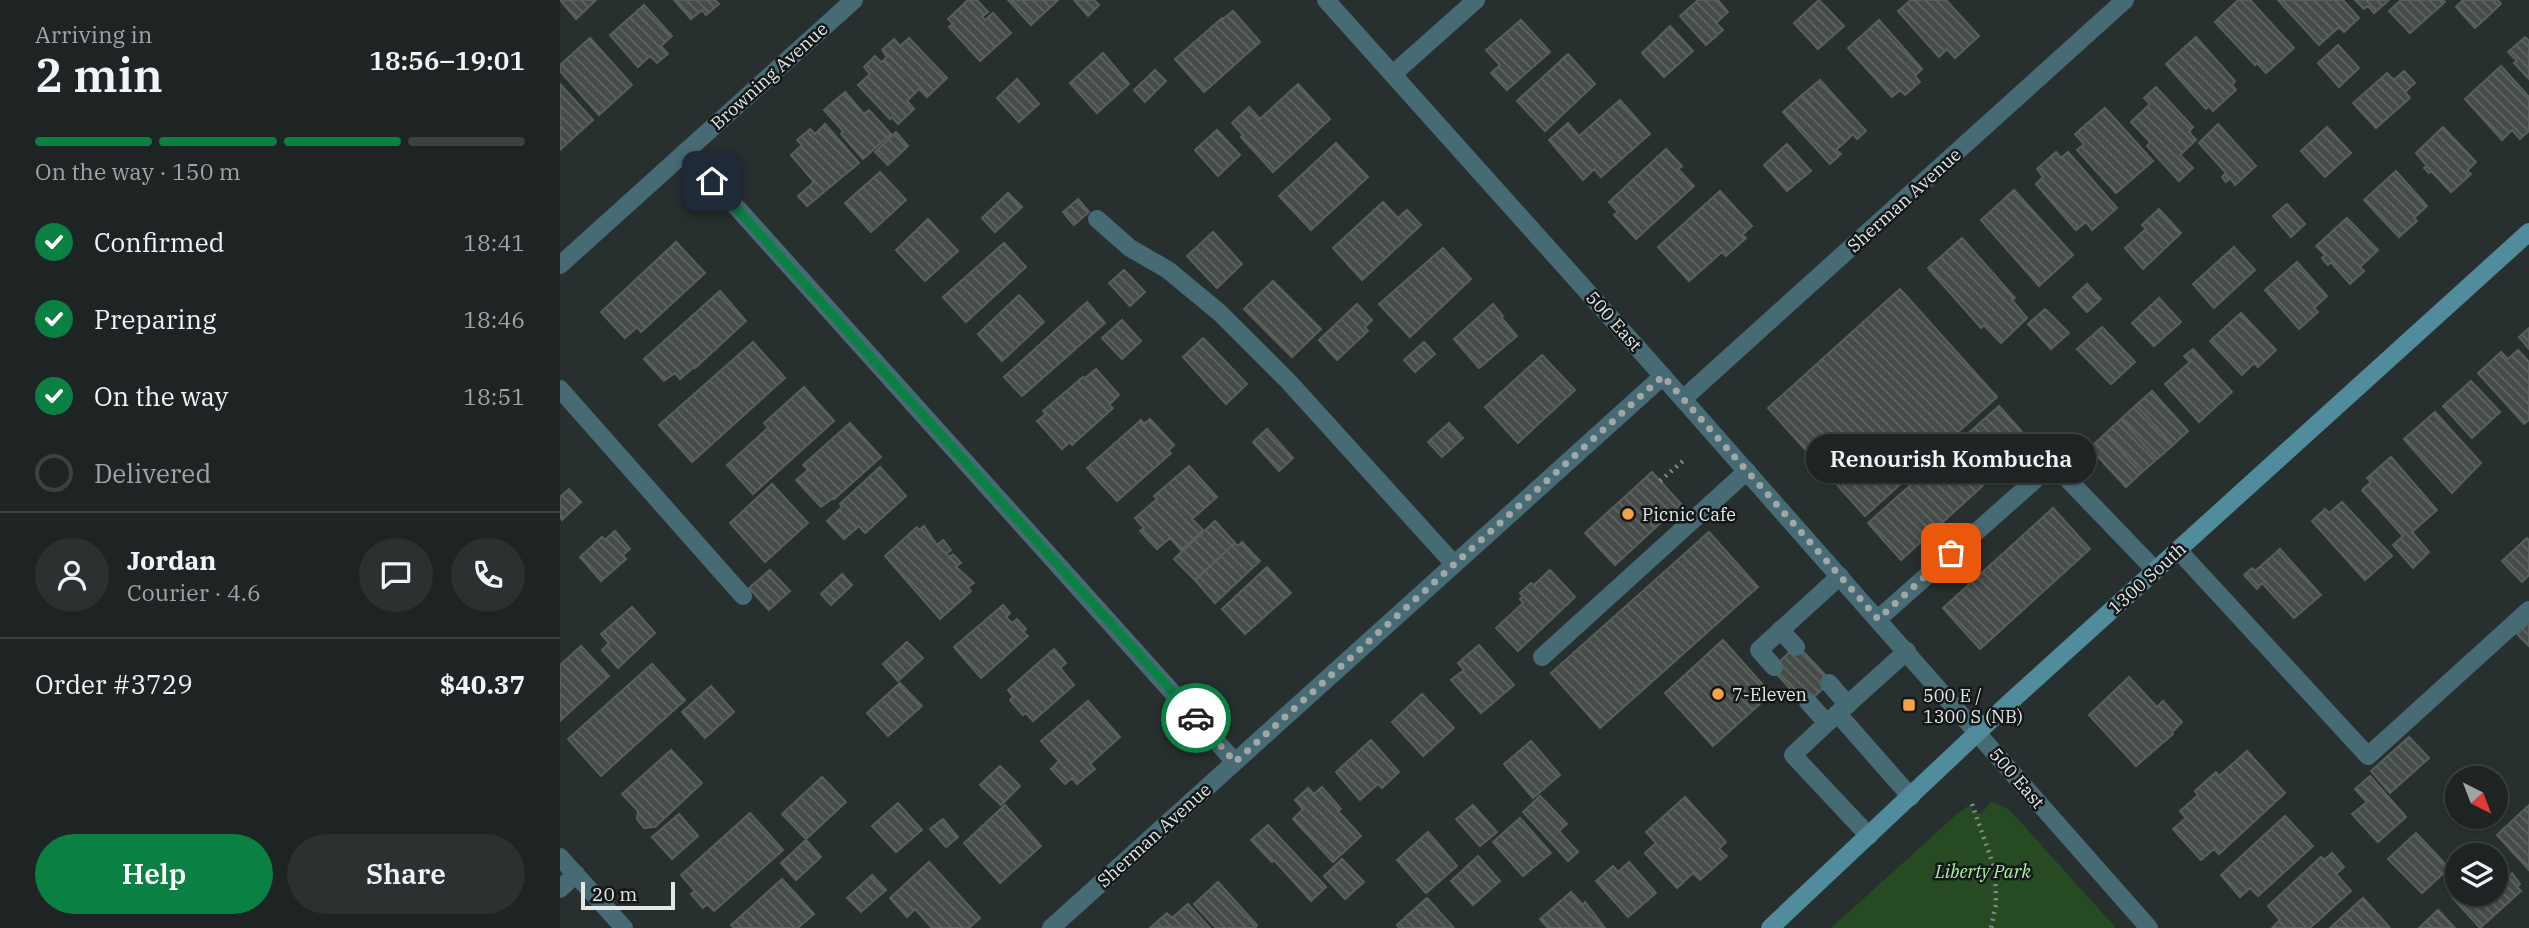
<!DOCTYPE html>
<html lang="en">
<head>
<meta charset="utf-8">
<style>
	:root { --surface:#1e2423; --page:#2b3030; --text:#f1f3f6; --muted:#a1a4a6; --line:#3c4141; --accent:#0b8043 }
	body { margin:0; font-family:"IBM Plex Serif",serif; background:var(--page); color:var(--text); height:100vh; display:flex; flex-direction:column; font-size:26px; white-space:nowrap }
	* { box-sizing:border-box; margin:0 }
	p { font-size:23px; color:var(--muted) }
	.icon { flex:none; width:38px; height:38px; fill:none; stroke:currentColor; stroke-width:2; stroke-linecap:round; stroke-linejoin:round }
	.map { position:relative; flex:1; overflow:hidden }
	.sheet { display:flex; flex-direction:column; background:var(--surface); width:560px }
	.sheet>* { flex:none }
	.needle { width:46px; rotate:138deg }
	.fabs { position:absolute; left:1885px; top:766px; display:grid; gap:14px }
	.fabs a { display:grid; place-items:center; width:63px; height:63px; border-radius:50%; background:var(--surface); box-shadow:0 2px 5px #0004,0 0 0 2px var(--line); font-size:35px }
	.scale { position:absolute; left:21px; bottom:18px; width:94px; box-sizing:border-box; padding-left:7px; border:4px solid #e2e7e7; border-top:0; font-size:19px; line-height:24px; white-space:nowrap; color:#e2e7e7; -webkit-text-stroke:5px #141717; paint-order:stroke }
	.pin { position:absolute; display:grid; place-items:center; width:60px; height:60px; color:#fff; margin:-30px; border-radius:14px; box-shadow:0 4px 10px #0006 }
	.courier { position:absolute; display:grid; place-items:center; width:70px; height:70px; margin:-35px; border:5px solid #0b8043; border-radius:50%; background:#fff; color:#222; box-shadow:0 2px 9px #0007 }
	.bubble { position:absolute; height:49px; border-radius:24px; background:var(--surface); box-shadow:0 2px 5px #0004,0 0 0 2px var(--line); font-size:23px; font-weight:600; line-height:49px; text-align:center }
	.summary em { font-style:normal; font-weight:600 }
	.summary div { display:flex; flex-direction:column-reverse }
	.summary { display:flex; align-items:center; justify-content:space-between; height:119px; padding:0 35px }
	h1 { font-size:46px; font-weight:600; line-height:52px }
	.bar { display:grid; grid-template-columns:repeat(4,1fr); gap:10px 7px; align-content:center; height:84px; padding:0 35px }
	.bar i { height:9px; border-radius:5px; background:var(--line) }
	.bar .active { background:var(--accent) }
	.bar p { grid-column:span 4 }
	.line { display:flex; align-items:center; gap:18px; padding:0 35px; border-top:2px solid var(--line) }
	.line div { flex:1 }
	.round { display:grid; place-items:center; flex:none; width:74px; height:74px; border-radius:37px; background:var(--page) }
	ol { padding:0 35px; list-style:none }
	li { display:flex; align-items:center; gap:21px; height:77px }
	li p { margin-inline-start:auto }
	li .icon { padding:7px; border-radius:50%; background:var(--accent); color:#fff; stroke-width:4 }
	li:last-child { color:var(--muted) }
	li i { width:38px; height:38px; border:4px solid var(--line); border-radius:50% }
	.cta { display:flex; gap:14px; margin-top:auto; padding:14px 35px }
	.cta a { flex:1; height:80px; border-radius:42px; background:var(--accent); color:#fff; font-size:28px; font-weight:600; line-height:80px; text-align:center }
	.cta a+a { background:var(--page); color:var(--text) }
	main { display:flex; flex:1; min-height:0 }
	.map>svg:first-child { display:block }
	.green { fill:#264a21 }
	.building { fill:url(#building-back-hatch); stroke:#585f5c; stroke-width:2 }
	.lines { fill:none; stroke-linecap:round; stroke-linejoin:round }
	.path { stroke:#848a8a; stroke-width:4.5; stroke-dasharray:2 5; stroke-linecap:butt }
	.service { stroke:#466b74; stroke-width:18 }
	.minor { stroke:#466b74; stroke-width:18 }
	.tertiary { stroke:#466b74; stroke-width:18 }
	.secondary { stroke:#508c9c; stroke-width:18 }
	.done { stroke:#a1a7a7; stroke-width:7; stroke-dasharray:0 12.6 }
	.route { stroke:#0b8043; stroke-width:9 }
	.poi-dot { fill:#f4a345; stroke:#141717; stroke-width:2.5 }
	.labels { text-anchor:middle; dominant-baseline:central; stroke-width:5; stroke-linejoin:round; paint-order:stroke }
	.street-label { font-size:18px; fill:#e2e7e7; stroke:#141717 }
	.poi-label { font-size:18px; fill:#e2e7e7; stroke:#141717; text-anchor:start }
	.park-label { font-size:18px; font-style:italic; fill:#abf1a1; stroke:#141717 }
</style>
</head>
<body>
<main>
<section class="sheet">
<div class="summary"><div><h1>2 min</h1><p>Arriving in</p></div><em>18:56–19:01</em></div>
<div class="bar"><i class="active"></i><i class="active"></i><i class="active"></i><i></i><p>On the way · 150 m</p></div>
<ol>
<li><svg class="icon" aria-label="check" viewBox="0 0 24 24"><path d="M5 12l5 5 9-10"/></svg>Confirmed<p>18:41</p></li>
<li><svg class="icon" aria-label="check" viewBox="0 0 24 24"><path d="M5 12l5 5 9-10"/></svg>Preparing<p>18:46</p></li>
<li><svg class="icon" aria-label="check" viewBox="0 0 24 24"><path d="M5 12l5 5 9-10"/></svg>On the way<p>18:51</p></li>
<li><i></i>Delivered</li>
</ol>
<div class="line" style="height:126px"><a class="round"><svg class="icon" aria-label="person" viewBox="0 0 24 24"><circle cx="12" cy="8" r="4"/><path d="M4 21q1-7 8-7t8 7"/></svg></a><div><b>Jordan</b><p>Courier · 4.6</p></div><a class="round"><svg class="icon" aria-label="chat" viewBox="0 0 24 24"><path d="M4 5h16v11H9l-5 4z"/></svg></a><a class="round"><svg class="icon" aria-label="phone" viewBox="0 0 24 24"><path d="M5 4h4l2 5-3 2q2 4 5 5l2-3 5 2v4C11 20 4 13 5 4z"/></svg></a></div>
<div class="line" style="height:91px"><div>Order #3729</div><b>$40.37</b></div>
<div class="cta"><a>Help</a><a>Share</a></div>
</section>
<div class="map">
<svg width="1969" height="928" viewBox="0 0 1969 928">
	<defs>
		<pattern id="building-back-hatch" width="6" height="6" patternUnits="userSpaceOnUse" patternTransform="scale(1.75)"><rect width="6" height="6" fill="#454c48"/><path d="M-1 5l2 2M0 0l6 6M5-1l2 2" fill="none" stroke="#606662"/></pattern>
	</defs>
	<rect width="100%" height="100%" fill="#28302f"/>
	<path class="green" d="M1431,801L1448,809L1457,818L1556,928H1271L1397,814L1408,806L1413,809L1414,813H1422Z"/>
	<path class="building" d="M0,0H36L16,19Z
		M114,0H155L159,4L146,15L142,10L131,19Z
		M408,0H417L428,12L422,17L425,20L433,13L451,33L420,61L389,27L393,24L388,19Z
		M448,0H498L471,25Z
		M514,0H534L539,5L528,16Z
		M1138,0H1158L1168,12L1156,23L1163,30L1146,45L1120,16Z
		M1259,0L1284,26L1258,49L1234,23Z
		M1351,0H1386L1419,36L1395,58L1387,49L1379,57L1338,11Z
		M1678,0H1690L1734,48L1706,73L1697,63L1695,65L1655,22Z
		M1718,0H1783L1799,18L1784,32L1779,27L1759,45Z
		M1795,0H1829L1814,13L1808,6L1804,9Z
		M1841,0H1883L1885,2L1850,33L1829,11Z
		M1903,0H1938L1941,4L1915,28L1896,7Z
		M84,5L112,36L101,46L108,54L97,63L90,56L78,67L50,35Z
		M673,11L700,42L644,92L615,59L662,18L663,19Z
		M961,20L990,52L947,90L931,73L940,65L926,50Z
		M1319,20L1362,69L1355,76L1360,82L1345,95L1340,90L1332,97L1288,48Z
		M1110,26L1133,51L1104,77L1082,53Z
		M1636,37L1675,81L1672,85L1676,90L1653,111L1649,106L1646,109L1606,64Z
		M1965,37L1969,41V79L1954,63L1957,61L1948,52Z
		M30,38L72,85L39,115L0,71V65Z
		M349,38L387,78L367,97L359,89L355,93L324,60L327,57L322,50L334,39L340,46Z
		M1778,45L1799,68L1779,87L1758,63Z
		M543,53L569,84L537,113L510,83Z
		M1008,54L1035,84L985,131L957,101Z
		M315,56L321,62L324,60L355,93L347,101L354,109L338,124L332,117L330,119L298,85L310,74L304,67Z
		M1941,66L1969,97V131L1960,139L1952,130L1942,140L1905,99Z
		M595,70L606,81L585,102L574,90Z
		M1844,71L1855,83L1845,92L1850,98L1816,128L1793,103L1827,73L1834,80Z
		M457,79L479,104L459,122L437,98Z
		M1260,80L1306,131L1297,139L1293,134L1285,142L1242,95Z
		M0,84L33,120L0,150Z
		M738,84L770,119L713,172L681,137L683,135L672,123L689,107L700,119Z
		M1596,87L1633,127L1629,132L1636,140L1620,155L1633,168L1619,181L1587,146L1590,142L1571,122L1590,104L1584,98Z
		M285,92L304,114L309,110L331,134L303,159L281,134L283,131L264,110Z
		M1242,95L1285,142L1276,150L1281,154L1270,164L1223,112Z
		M1060,100L1090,134L1041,177L1034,169L1023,180L989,140L1008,123L1019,136Z
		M1545,108L1593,161L1556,193L1517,150L1524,144L1515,134Z
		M265,124L299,163L247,206L238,196L254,182L231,155L242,145L237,140L250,129L255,134Z
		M1658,124L1696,166L1675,185L1670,178L1666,182L1662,177L1666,173L1639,143Z
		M1767,127L1791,153L1765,177L1741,151Z
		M1883,127L1916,162L1907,171L1911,174L1891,192L1871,171L1869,173L1864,168L1867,166L1856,153Z
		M657,130L680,155L658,176L635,150Z
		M336,132L348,146L328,165L315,152Z
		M776,143L808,177L751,230L719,196Z
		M1227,144L1251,171L1227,191L1204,165Z
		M1106,149L1122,166L1118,169L1134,186L1076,239L1054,215L1058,212L1049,202Z
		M1496,152L1501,158L1508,152L1557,208L1532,230L1526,222L1516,230L1476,184L1483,177L1477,169Z
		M1836,171L1867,206L1854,218L1857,221L1839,237L1804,200Z
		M320,172L346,200L311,232L285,203Z
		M1454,190L1513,255L1479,286L1421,220Z
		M1160,191L1192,226L1182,235L1186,238L1166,256L1162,252L1129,281L1098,247Z
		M448,193L462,207L435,232L422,218Z
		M518,199L529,212L514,225L503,212Z
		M823,202L838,218L847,210L861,225L802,280L773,248Z
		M1727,204L1745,224L1731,237L1713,216Z
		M1599,209L1621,233L1583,269L1565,248L1586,229L1582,225Z
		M1787,218L1818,250L1800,267L1804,271L1790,284L1771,262L1768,265L1762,258L1765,255L1756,246Z
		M368,219L398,251L365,281L336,250Z
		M653,232L682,264L657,288L627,256Z
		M1402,238L1455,298L1452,300L1467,318L1441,343L1424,325L1421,328L1368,268Z
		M116,242L145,273L81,332L77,327L65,338L41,312Z
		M444,243L466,267L406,322L383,297Z
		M1674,247L1695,270L1654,308L1633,284Z
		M883,248L911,279L850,337L819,304Z
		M1737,262L1767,296L1754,308L1758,312L1739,329L1705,290Z
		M564,270L585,292L570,306L549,283Z
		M713,281L761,329L732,357L684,309Z
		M1527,284L1541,299L1527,312L1513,297Z
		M1340,289L1437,397L1305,516L1208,408Z
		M160,291L186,321L135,368L134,367L120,379L115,373L104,381L84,359Z
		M459,295L484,322L442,361L418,334Z
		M1599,298L1621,322L1594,346L1572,323Z
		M527,302L545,323L462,396L444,377Z
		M797,304L812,320L805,327L808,331L777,360L759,340Z
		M933,304L943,316L941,317L957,336L919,368L894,339Z
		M1485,309L1509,333L1491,349L1468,324Z
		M1681,313L1716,350L1698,367L1694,363L1682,375L1650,341Z
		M562,320L581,341L562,359L542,338Z
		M1542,327L1575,362L1551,384L1517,349Z
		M1969,328V349L1959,337Z
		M643,338L687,384L666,404L623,357Z
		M193,342L225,378L132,462L99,425Z
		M864,342L875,354L855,372L844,360Z
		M1633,349L1672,392L1639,422L1605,384L1630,362L1624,356Z
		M1958,350L1969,362V420L1964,424L1918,373L1941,352L1948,359Z
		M982,355L1015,390L958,443L925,407Z
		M536,369L559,395L549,405L553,408L512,445L510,442L502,449L477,421L486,414L483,411L523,377L525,378Z
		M1911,381L1940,412L1912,438L1883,406Z
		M244,387L274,421L193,494L167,465L208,428L204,423Z
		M1592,391L1628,431L1613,445L1576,405Z
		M1576,405L1613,445L1597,459L1561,419Z
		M1439,406L1471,442L1341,560L1308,523Z
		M1875,412L1921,463L1892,493L1844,439Z
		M590,419L614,445L608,451L611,453L557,501L527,468L581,420L584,424Z
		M1561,419L1597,459L1581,473L1545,434Z
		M290,423L321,457L274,499L273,498L261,507L236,480L248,470L243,465Z
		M889,423L903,438L882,457L868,442Z
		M707,429L733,458L719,471L693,442Z
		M1545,434L1581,473L1566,487L1530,448Z
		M1831,457L1877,510L1852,532L1869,552L1853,568L1833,545L1843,536L1802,490L1811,482L1807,478Z
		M629,466L657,497L632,519L643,530L621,550L610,538L597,549L580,531L584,528L575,518L597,499L594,496Z
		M320,467L346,496L305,533L299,526L284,539L267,521L282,507L280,504Z
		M1092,472L1121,504L1055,565L1025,533Z
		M212,484L248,523L205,562L170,523Z
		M9,489L21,502L2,520L0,517V497Z
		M1782,502L1832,556L1805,580L1752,521L1765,509L1769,513Z
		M1493,508L1530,549L1420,649L1383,608Z
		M655,521L675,543L635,580L614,559Z
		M364,526L377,545L383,540L391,550L386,554L389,557L393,554L401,563L396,567L414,583L408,587L411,591L380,619L325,556L357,527L359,530Z
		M55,531L70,549L63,555L66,559L41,581L20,557L42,537L45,540Z
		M1149,532L1198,587L1040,728L991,673Z
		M1967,538L1969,540V575L1962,582L1942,561Z
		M682,542L700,561L655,603L635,580L675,543L678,546Z
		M1720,549L1761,595L1734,618L1702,583L1697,589L1684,575L1692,568L1695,571Z
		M707,567L731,593L685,634L662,609Z
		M210,570L230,591L209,610L189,588Z
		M990,570L1015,597L958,651L936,628L963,603L960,599L963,596L960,593L971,583L974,585Z
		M282,574L292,585L271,605L261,594Z
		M443,605L450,613L446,617L452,623L457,619L466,629L463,632L468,636L421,678L394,647Z
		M72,607L95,633L58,668L42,650L49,643L41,634Z
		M1969,623V646L1957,634Z
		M1163,640L1211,694L1153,746L1105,693Z
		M347,642L363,658L338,681L323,664Z
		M919,645L954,685L921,713L891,680L904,670L898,663Z
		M1237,645L1271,681L1245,705L1212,669Z
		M21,646L49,676L0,721V665Z
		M494,649L506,663L500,668L514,685L473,721L466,713L463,715L450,700L453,697L448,690Z
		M92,664L125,700L41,776L8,739Z
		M1569,677L1597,707L1603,701L1622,722L1612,732L1613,734L1576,766L1529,715Z
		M340,683L362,706L328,736L307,713Z
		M151,686L174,712L145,738L122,712Z
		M862,694L894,728L863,756L832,722Z
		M528,701L560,737L530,764L535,769L517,784L512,778L505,784L491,769L499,761L481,741Z
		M1849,737L1869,758L1830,793L1811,771Z
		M811,740L839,772L822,788L818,784L800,800L776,772Z
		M971,741L1000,775L973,798L944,764Z
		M111,750L142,783L95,827L84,828L77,819L78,811L62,794Z
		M1687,751L1725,793L1659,854L1654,849L1641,860L1613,829L1626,818L1620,811L1638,795L1635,791L1656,772L1659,776Z
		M440,766L460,786L441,805L420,785Z
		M1810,776L1846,817L1818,842L1792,814L1807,802L1795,789Z
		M262,777L286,802L246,839L222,814Z
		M762,787L781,809L778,811L801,836L773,862L733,819L743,809L735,800L748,788L754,794Z
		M980,796L1007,824L999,831L1018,852L1008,861L963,812Z
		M1125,797L1166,842L1159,849L1167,856L1140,880L1133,873L1117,888L1085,853L1096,843L1086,832Z
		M338,803L362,830L336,852L312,826Z
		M445,805L481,846L440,883L404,843Z
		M913,805L937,832L920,846L896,819Z
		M1969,805V870L1937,835Z
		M190,813L223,850L154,911L147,904L143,908L131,894L135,891L121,875Z
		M119,814L138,836L112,859L92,837Z
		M1725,816L1753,846L1698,896L1690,888L1680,897L1661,875Z
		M960,818L991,853L963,876L933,842Z
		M383,819L398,837L386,847L370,829Z
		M708,825L766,887L751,901L714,860L712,862L691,840Z
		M868,832L897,866L866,893L837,860Z
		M1856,833L1889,868L1862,893L1828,859Z
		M246,840L261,857L236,880L221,863Z
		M1772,853L1784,867L1776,874L1791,891L1750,928H1712L1720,920L1708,906L1761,857L1764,860Z
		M918,856L940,881L913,905L891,881Z
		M782,859L804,882L785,899L764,876Z
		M369,862L420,918L409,928H372L355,909L347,917L330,898Z
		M1069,862L1096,893L1068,917L1036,881L1053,866L1058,872Z
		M1936,863L1948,877L1952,873L1960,884L1957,887L1961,891L1920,928L1892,897L1897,892V894H1936Z
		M312,875L326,890L301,912L287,898Z
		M222,879L254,914L238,928H174L171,925Z
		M658,882L697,925L695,928H656L634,904Z
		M1011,892L1023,905L1025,902L1045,928H988L980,919Z
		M867,898L894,928H839L837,925Z
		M1803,898L1830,928H1770Z
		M628,904L650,928L591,927L607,913L612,918Z
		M1878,910L1895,928H1859Z"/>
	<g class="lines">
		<path class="path" d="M1100,481L1123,461
			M1412,804L1435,870L1436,904L1431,928"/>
		<path class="service" d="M537,219L570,248L608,270L660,313L729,382L894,564
			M0,389L183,596
			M1618,550L1808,756L1969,610
			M1318,619L1493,464L1595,570
			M1220,630L1236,647
			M982,657L1187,471
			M1214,667L1199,650L1280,576
			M1269,683L1288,705
			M1248,702L1267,723L1347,651
			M1278,714L1351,797
			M1267,723L1233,755L1309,836"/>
		<path class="minor" d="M833,74L916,0
			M126,151L675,762
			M0,265L294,0
			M1123,399L1565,0
			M0,857L64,928
			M0,889L16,874
			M491,928L1103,376"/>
		<path class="tertiary" d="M766,0L1084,355L1589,928"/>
		<path class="secondary" d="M1210,928L1450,702L1969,232"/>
	</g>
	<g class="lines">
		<path class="done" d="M636,718L675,762L1103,376L1318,619L1391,553"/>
		<path class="route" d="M152,181L636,718"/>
	</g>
	<g class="poi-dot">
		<circle cx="1068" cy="514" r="7"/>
		<circle cx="1158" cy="694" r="7"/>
		<rect x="1342" y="698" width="14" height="14" rx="3.5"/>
	</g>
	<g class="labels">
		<g class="street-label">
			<text transform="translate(209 76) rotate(-42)">Browning Avenue</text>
			<text transform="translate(1344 200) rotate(-42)">Sherman Avenue</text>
			<text transform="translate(1054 321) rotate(48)">500 East</text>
			<text transform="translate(1587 578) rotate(-42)">1300 South</text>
			<text transform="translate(1457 778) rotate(49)">500 East</text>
			<text transform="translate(594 835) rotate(-42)">Sherman Avenue</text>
		</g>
		<g class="poi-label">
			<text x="1082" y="514">Picnic Cafe</text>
			<text x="1172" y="694">7-Eleven</text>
			<text x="1363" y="695">500 E /<tspan x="1363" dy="21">1300 S (NB)</tspan></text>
		</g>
		<g class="park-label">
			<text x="1423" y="871">Liberty Park</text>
		</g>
	</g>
</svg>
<div class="fabs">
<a><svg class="needle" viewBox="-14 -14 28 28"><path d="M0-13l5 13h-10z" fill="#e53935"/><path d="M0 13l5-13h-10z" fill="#a1a4a6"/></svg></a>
<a><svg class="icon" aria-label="layers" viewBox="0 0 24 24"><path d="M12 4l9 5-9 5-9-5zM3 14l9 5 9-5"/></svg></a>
</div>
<div class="scale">20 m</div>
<div class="pin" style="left:1391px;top:553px;background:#ea580c"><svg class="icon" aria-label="bag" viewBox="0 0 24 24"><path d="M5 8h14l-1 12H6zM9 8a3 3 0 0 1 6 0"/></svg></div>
<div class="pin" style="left:152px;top:181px;background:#1f2937"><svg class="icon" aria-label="home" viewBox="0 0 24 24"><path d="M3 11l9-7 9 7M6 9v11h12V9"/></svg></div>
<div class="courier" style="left:636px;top:718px"><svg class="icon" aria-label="car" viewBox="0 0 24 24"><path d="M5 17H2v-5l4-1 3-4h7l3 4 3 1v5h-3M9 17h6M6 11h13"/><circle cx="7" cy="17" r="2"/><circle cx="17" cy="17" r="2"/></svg></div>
<div class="bubble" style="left:1246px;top:434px;width:290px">Renourish Kombucha</div>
</div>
</main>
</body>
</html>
